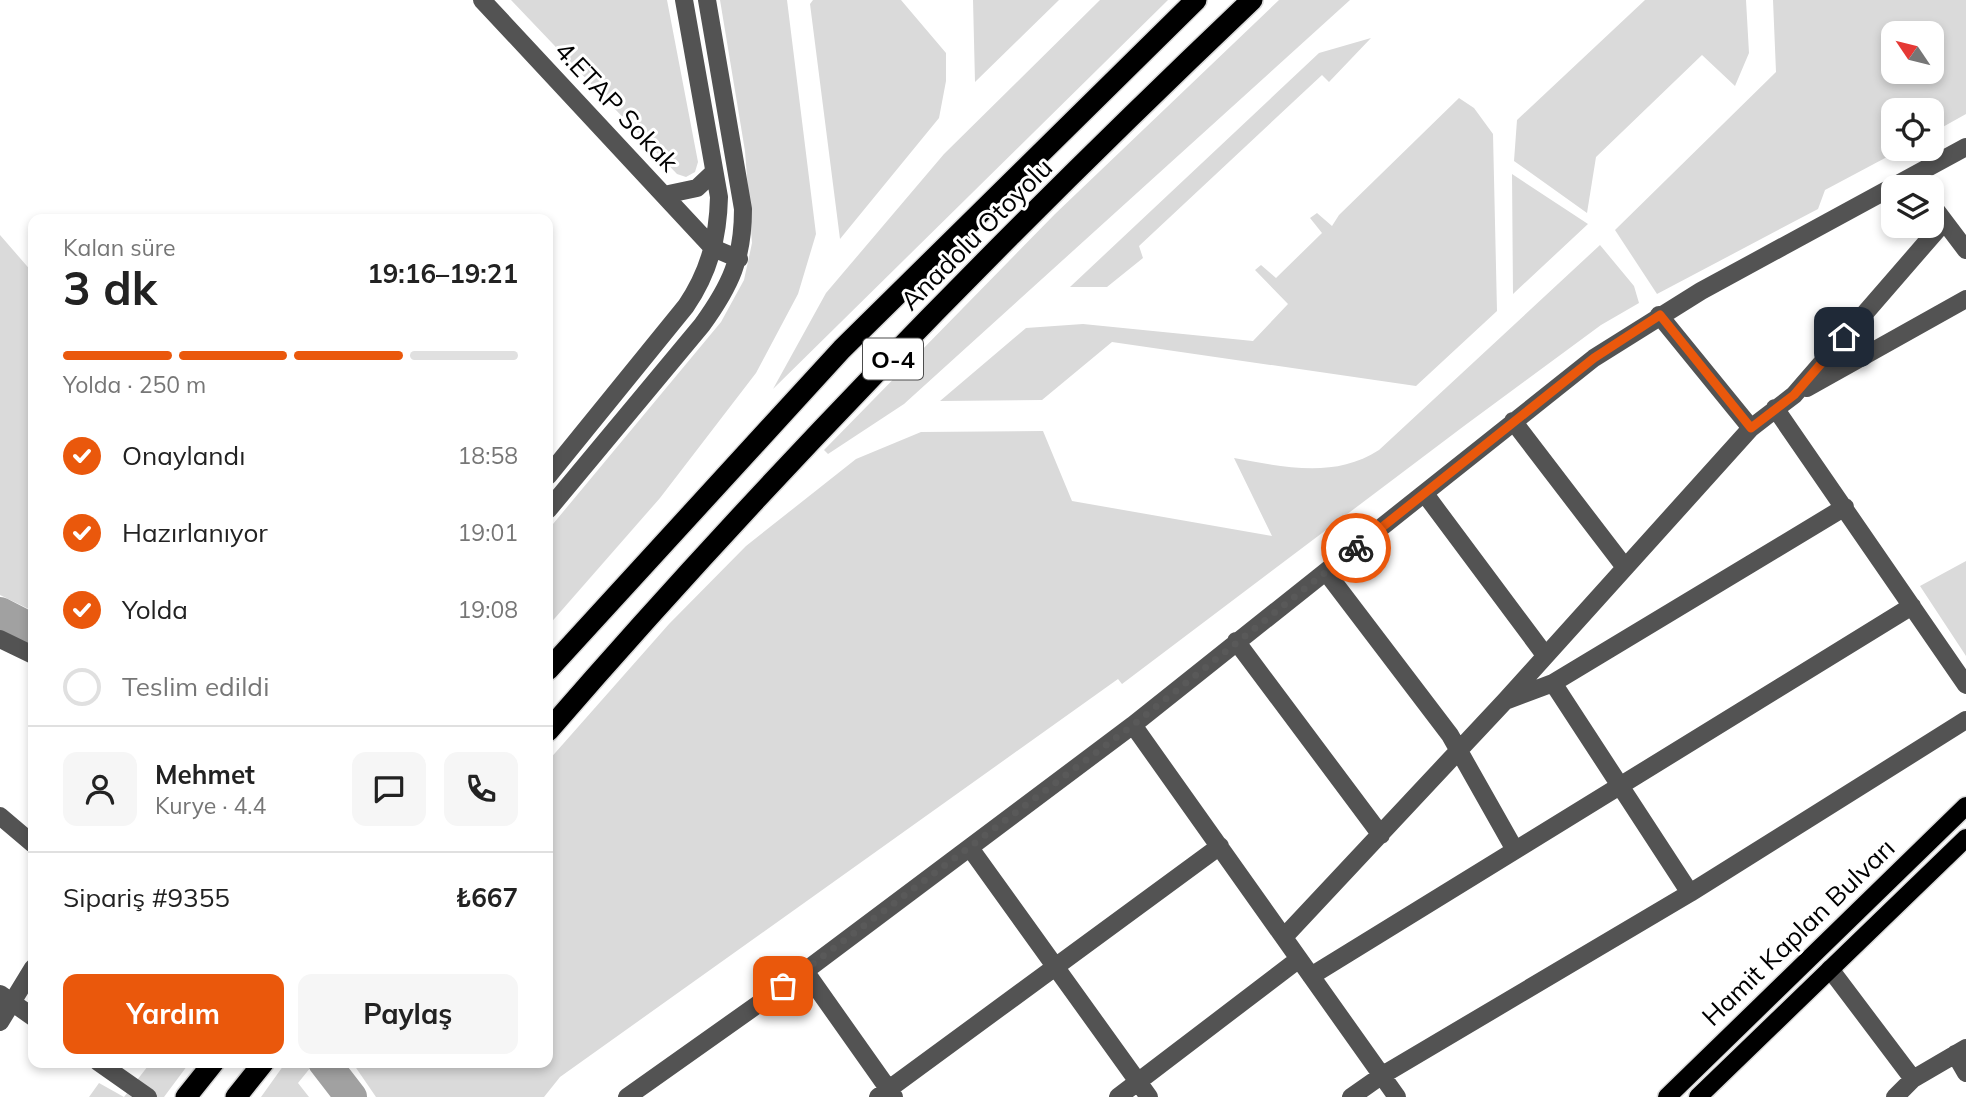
<!DOCTYPE html>
<html lang="tr">
<head>
<meta charset="utf-8">
<style>
	:root { --surface:#fff; --page:#f6f6f6; --text:#222; --muted:#767676; --line:#e0e0e0; --accent:#ea580c }
	body { margin:0; font-family:Mulish,sans-serif; background:var(--page); color:var(--text); height:100vh; display:flex; flex-direction:column; font-size:26px; white-space:nowrap }
	* { box-sizing:border-box; margin:0 }
	p { font-size:23px; color:var(--muted) }
	.icon { flex:none; width:38px; height:38px; fill:none; stroke:currentColor; stroke-width:2; stroke-linecap:round; stroke-linejoin:round }
	.map { position:relative; flex:1; overflow:hidden }
	.drawer { position:absolute; left:28px; top:214px; width:525px; height:854px; display:flex; flex-direction:column; background:var(--surface); border-radius:14px; box-shadow:0 4px 10px #0003 }
	.drawer>* { flex:none }
	.needle { width:46px; rotate:305deg }
	.fabs { position:absolute; left:1881px; top:21px; display:grid; gap:14px }
	.fabs a { display:grid; place-items:center; width:63px; height:63px; border-radius:14px; background:var(--surface); box-shadow:0 4px 10px #0003; font-size:35px }
	.pin { position:absolute; display:grid; place-items:center; width:60px; height:60px; color:#fff; margin:-30px; border-radius:14px; box-shadow:0 4px 10px #0006 }
	.courier { position:absolute; display:grid; place-items:center; width:70px; height:70px; margin:-35px; border:5px solid #ea580c; border-radius:50%; background:#fff; color:#222; box-shadow:0 2px 9px #0007 }
	.overview em { font-style:normal; font-weight:700 }
	.overview div { display:flex; flex-direction:column-reverse }
	.overview { display:flex; align-items:center; justify-content:space-between; height:119px; padding:0 35px }
	h1 { font-size:46px; font-weight:700; line-height:52px }
	.bar { display:grid; grid-template-columns:repeat(4,1fr); gap:10px 7px; align-content:center; height:84px; padding:0 35px }
	.bar i { height:9px; border-radius:5px; background:var(--line) }
	.bar .selected { background:var(--accent) }
	.bar p { grid-column:span 4 }
	.line { display:flex; align-items:center; gap:18px; padding:0 35px; border-top:2px solid var(--line) }
	.line div { flex:1 }
	.round { display:grid; place-items:center; flex:none; width:74px; height:74px; border-radius:14px; background:var(--page) }
	ol { padding:0 35px; list-style:none }
	li { display:flex; align-items:center; gap:21px; height:77px }
	li p { margin-inline-start:auto }
	li .icon { padding:7px; border-radius:50%; background:var(--accent); color:#fff; stroke-width:4 }
	li:last-child { color:var(--muted) }
	li i { width:38px; height:38px; border:4px solid var(--line); border-radius:50% }
	.action { display:flex; gap:14px; margin-top:auto; padding:14px 35px }
	.action a { flex:1; height:80px; border-radius:14px; background:var(--accent); color:#fff; font-size:28px; font-weight:700; line-height:80px; text-align:center }
	.action a+a { background:var(--page); color:var(--text) }
	.map>svg:first-child { display:block }
	.green { fill:#dadada; fill-rule:evenodd }
	.lines { fill:none; stroke-linecap:round; stroke-linejoin:round }
	.river { stroke:#a1a1a1; stroke-width:32 }
	.major-casing { stroke:#dbdbdb; stroke-width:21 }
	.highway-casing { stroke:#dbdbdb; stroke-width:24 }
	.minor { stroke:#535353; stroke-width:18 }
	.major { stroke:#000; stroke-width:18 }
	.highway { stroke:#000; stroke-width:21 }
	.done { stroke:#595959; stroke-width:7; stroke-dasharray:0 12.6 }
	.route { stroke:#ea580c; stroke-width:9 }
	.labels { text-anchor:middle; dominant-baseline:central; stroke-width:6; stroke-linejoin:round; paint-order:stroke }
	.shield { fill:#fff; stroke:#4c4c4c; stroke-width:2 }
	.shield-label { font-size:24px; font-weight:bold; fill:#000 }
	.street-label { font-size:26px; fill:#000; stroke:#fff }
</style>
</head>
<body>
<div class="map">
<svg width="1966" height="1097" viewBox="0 0 1966 1097">
	<rect width="100%" height="100%" fill="#fff"/>
	<path class="green" d="M511,0H667L698,162L695,172L686,177L677,174Z
		M720,0H787L816,234L798,294L756,373L660,498L548,626V530L721,322L744,280L752,243L745,151Z
		M813,0H901L946,53V81L939,118L840,239L810,4Z
		M973,0H1059L975,82Z
		M1100,0H1168L773,389L826,293L944,154Z
		M1279,0H1350L904,404L828,454L824,450L1055,214Z
		M1645,0H1746L1749,53L1735,86L1702,55L1596,157L1587,213L1514,161L1517,120Z
		M1773,0H1966V114L1932,133V110H1894V149H1902L1825,190L1818,209L1657,294L1615,230L1776,72ZM1894,33H1932V72H1894Z
		M1371,38L1329,82L1322,75L1139,246L1143,258L1107,287H1070L1319,53Z
		M1459,98L1474,108L1493,134L1497,311L1416,386L1112,342L1042,400L940,401L1026,328L1083,324L1253,341L1288,304L1255,270L1261,265L1276,278L1322,233L1310,218L1317,213L1332,226L1339,215Z
		M1512,174L1588,224L1513,294Z
		M0,235L33,273V611L0,595Z
		M1600,245L1634,286L1639,303L1601,325L1464,426L1122,684L1118,679L560,1077L544,1097H376L352,1062H548V761L669,624L746,546L856,459L921,432L1043,431L1072,501L1272,536L1234,458C1284,467 1334,479 1379,450Z
		M1966,561V656L1920,586Z
		M151,1062H190L164,1097H89L99,1083L124,1097Z
		M286,1062H315L298,1083L309,1097H261Z"/>
	<g class="lines">
		<path class="river" d="M0,613L33,630
			M324,1062L351,1097"/>
		<defs>
			<path id="major" d="M1667,1097L1966,806
				M1698,1097L1966,838"/>
			<path id="highway" d="M548,670L842,349L1196,0
				M548,731C769,476 1007,233 1252,0
				M186,1097L214,1062
				M236,1097L264,1062"/>
		</defs>
		<use href="#major" class="major-casing"/>
		<use href="#highway" class="highway-casing"/>
		<path class="minor" d="M482,0L713,248L739,259
			M664,195L697,188L714,172
			M1932,205L1966,250
			M1659,315L1751,428
			M1807,388L1966,299
			M1775,408L1966,685
			M1513,421L1624,566
			M548,476L686,306C709,272 718,238 719,197L684,0
			M1425,494L1545,655
			M548,510L702,325C731,285 743,258 743,209L707,0
			M1326,572L1450,735L1515,850
			M0,639L33,655
			M1236,641L1381,835
			M1553,683L1690,893
			M1505,701L1553,683L1845,507
			M0,816L33,844
			M970,848L1149,1097
			M1284,937L1505,701L1751,428L1794,395L1944,222
			M1830,969L1913,1079
			M805,971L894,1097
			M1311,976L1912,606
			M0,994L33,1017
			M0,1022L33,968
			M1955,1054L1966,1073
			M98,1062L148,1097
			M627,1097L805,971L1133,725
			M878,1097L1220,846
			M1118,1097L1299,959
			M1351,1097L1381,1076L1690,893L1966,720
			M1397,1097L1133,725L1594,358L1701,291L1966,147
			M1895,1097L1913,1079L1966,1048"/>
		<use href="#major" class="major"/>
		<use href="#highway" class="highway"/>
	</g>
	<g class="lines">
		<path class="done" d="M783,986L1133,725L1356,548"/>
		<path class="route" d="M1356,548L1594,358L1660,315L1751,428L1794,395L1844,337"/>
	</g>
	<g class="labels">
		<rect class="shield" x="863" y="338.5" width="60" height="41" rx="5"/>
		<g class="shield-label">
			<text x="893" y="359">O-4</text>
		</g>
		<g class="street-label">
			<text transform="translate(617 106) rotate(47)">4.ETAP Sokak</text>
			<text transform="translate(976 234) rotate(-45)">Anadolu Otoyolu</text>
			<text transform="translate(1798 932) rotate(-44)">Hamit Kaplan Bulvarı</text>
		</g>
	</g>
</svg>
<div class="fabs">
<a><svg class="needle" viewBox="-14 -14 28 28"><path d="M0-13l5 13h-10z" fill="#e53935"/><path d="M0 13l5-13h-10z" fill="#767676"/></svg></a>
<a><svg class="icon" aria-label="locate" viewBox="0 0 24 24"><circle cx="12" cy="12" r="6"/><path d="M12 2v4M12 18v4M2 12h4M18 12h4"/></svg></a>
<a><svg class="icon" aria-label="layers" viewBox="0 0 24 24"><path d="M12 4l9 5-9 5-9-5zM3 14l9 5 9-5"/></svg></a>
</div>
<div class="pin" style="left:783px;top:986px;background:#ea580c"><svg class="icon" aria-label="bag" viewBox="0 0 24 24"><path d="M5 8h14l-1 12H6zM9 8a3 3 0 0 1 6 0"/></svg></div>
<div class="pin" style="left:1844px;top:337px;background:#1f2937"><svg class="icon" aria-label="home" viewBox="0 0 24 24"><path d="M3 11l9-7 9 7M6 9v11h12V9"/></svg></div>
<div class="courier" style="left:1356px;top:548px"><svg class="icon" aria-label="bike" viewBox="0 0 24 24"><circle cx="6" cy="16" r="4"/><circle cx="18" cy="16" r="4"/><path d="M6 16l4-8h5l3 8M10 8l3 8H6M13 5h3"/></svg></div>
<section class="drawer">
<div class="overview"><div><h1>3 dk</h1><p>Kalan süre</p></div><em>19:16–19:21</em></div>
<div class="bar"><i class="selected"></i><i class="selected"></i><i class="selected"></i><i></i><p>Yolda · 250 m</p></div>
<ol>
<li><svg class="icon" aria-label="check" viewBox="0 0 24 24"><path d="M5 12l5 5 9-10"/></svg>Onaylandı<p>18:58</p></li>
<li><svg class="icon" aria-label="check" viewBox="0 0 24 24"><path d="M5 12l5 5 9-10"/></svg>Hazırlanıyor<p>19:01</p></li>
<li><svg class="icon" aria-label="check" viewBox="0 0 24 24"><path d="M5 12l5 5 9-10"/></svg>Yolda<p>19:08</p></li>
<li><i></i>Teslim edildi</li>
</ol>
<div class="line" style="height:126px"><a class="round"><svg class="icon" aria-label="person" viewBox="0 0 24 24"><circle cx="12" cy="8" r="4"/><path d="M4 21q1-7 8-7t8 7"/></svg></a><div><b>Mehmet</b><p>Kurye · 4.4</p></div><a class="round"><svg class="icon" aria-label="chat" viewBox="0 0 24 24"><path d="M4 5h16v11H9l-5 4z"/></svg></a><a class="round"><svg class="icon" aria-label="phone" viewBox="0 0 24 24"><path d="M5 4h4l2 5-3 2q2 4 5 5l2-3 5 2v4C11 20 4 13 5 4z"/></svg></a></div>
<div class="line" style="height:91px"><div>Sipariş #9355</div><b>₺667</b></div>
<div class="action"><a>Yardım</a><a>Paylaş</a></div>
</section>
</div>
</body>
</html>
